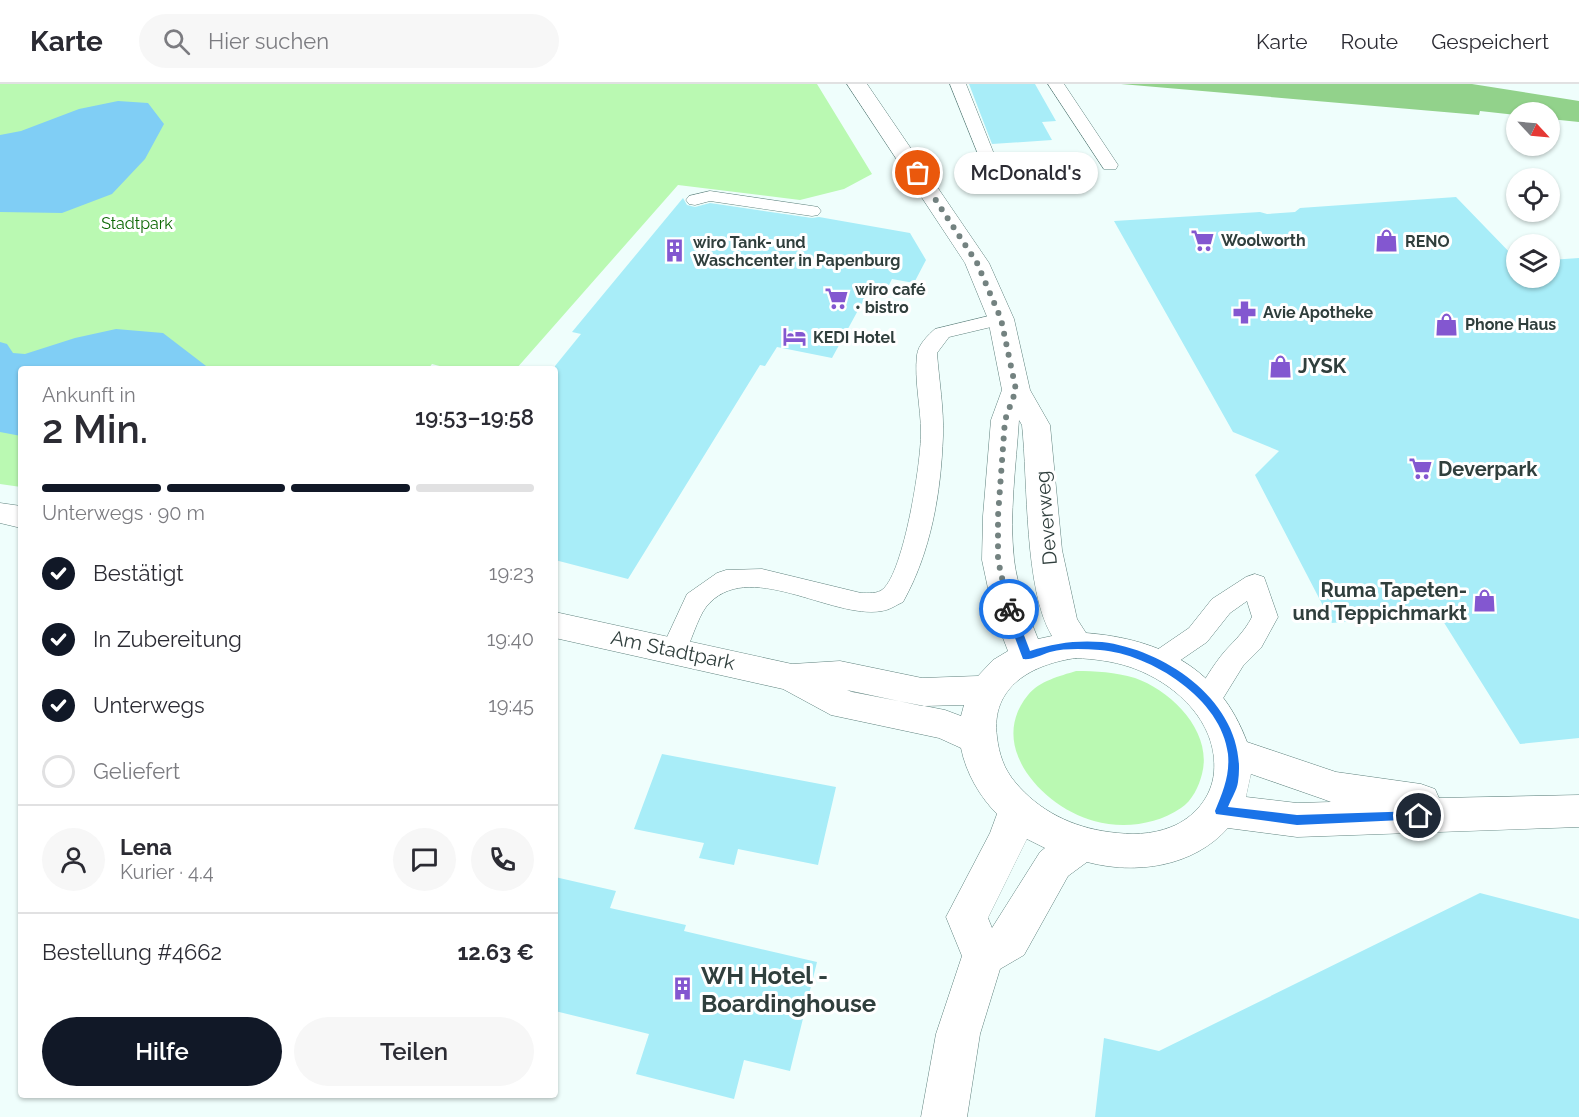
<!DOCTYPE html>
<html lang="de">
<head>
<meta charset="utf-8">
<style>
	:root { --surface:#fff; --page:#f7f7f7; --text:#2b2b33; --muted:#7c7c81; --line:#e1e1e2; --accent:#111827 }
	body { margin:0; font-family:Raleway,sans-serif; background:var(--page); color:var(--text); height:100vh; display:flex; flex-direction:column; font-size:22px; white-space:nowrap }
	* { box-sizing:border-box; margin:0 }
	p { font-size:20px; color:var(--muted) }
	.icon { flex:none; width:33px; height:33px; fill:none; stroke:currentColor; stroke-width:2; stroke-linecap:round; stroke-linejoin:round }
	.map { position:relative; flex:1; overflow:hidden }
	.details { position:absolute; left:18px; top:282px; width:540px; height:732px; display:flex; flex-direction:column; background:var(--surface); border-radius:6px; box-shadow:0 2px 4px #0004 }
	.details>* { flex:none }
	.needle { width:39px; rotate:116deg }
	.controls { position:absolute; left:1506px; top:18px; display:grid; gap:12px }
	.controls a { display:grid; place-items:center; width:54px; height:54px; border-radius:50%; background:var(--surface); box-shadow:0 2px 4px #0004; font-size:30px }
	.pin { position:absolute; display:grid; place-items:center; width:51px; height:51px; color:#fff; margin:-26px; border:3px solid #fff; border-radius:50%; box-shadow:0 2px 6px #0007 }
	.courier { position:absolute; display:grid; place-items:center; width:60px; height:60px; margin:-30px; border:4px solid #1a73e8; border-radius:50%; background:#fff; color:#222; box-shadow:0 2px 8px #0007 }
	.bubble { position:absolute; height:42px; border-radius:21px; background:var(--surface); box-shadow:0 2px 4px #0004; font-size:20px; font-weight:600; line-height:42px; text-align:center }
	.headline em { font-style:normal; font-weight:600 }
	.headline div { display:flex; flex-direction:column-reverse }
	.headline { display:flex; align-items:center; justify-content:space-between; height:102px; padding:0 24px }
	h1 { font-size:39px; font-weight:600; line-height:45px }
	.bar { display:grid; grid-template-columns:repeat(4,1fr); gap:9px 6px; align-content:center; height:72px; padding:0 24px }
	.bar i { height:8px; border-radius:4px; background:var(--line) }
	.bar .selected { background:var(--accent) }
	.bar p { grid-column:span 4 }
	.line { display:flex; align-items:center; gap:15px; padding:0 24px; border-top:2px solid var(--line) }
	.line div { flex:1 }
	.round { display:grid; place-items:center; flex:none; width:63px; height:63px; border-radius:32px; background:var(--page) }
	ol { padding:0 24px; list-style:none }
	li { display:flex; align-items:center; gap:18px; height:66px }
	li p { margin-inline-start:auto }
	li .icon { padding:6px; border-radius:50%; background:var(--accent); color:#fff; stroke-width:4 }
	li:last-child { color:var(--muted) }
	li i { width:33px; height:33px; border:3px solid var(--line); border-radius:50% }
	.primary-button { display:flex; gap:12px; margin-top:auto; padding:12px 24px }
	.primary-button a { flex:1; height:69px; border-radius:36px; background:var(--accent); color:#fff; font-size:24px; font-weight:600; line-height:69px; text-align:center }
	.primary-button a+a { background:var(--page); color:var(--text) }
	header { display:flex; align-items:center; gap:36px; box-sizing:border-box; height:84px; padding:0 30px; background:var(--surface); border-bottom:2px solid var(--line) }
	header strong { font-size:28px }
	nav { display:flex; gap:33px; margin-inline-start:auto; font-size:21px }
	.search { width:420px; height:54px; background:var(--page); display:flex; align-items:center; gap:15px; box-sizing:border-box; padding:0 21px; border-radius:33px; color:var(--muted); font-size:22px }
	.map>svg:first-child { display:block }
	.green { fill:#baf9b2 }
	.forest { fill:#92d28b }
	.water { fill:#80cef5 }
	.building { fill:#a8edf8 }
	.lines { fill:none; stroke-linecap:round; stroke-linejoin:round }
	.lane-casing { stroke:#5f827e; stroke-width:1 }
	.street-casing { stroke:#5f827e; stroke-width:1 }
	.lane { fill:#fff; fill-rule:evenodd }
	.street { fill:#fff; fill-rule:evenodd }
	.route { fill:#1a73e8 }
	.done { stroke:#738280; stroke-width:6; stroke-dasharray:0 10.8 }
	.labels { text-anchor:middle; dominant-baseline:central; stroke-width:6; stroke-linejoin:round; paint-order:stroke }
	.far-park-label { font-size:16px; fill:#0c6703; stroke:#fff }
	.far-poi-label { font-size:16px; font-weight:bold; fill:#303f3d; stroke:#fff; text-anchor:start }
	.poi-label { font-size:20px; font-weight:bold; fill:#303f3d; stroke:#fff; text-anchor:start }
	.street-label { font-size:20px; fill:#303f3d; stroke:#fff }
	.near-poi-label { font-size:24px; font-weight:bold; fill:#303f3d; stroke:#fff; text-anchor:start }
</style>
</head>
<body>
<header>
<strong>Karte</strong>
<div class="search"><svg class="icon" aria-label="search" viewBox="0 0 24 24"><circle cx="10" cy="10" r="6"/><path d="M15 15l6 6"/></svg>Hier suchen</div>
<nav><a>Karte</a><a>Route</a><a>Gespeichert</a></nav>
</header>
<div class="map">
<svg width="1579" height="1033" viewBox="0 0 1579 1033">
	<rect width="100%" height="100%" fill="#effefc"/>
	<path class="green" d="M0,0H817L872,90L844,105L800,116L678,101L516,285H451L432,280L428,285H21V403L0,400Z
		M1076,587C1096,587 1115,588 1135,594C1172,607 1213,648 1202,690C1199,702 1192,717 1181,724C1156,741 1123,745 1094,737C1043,723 986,662 1028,611C1039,597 1060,592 1076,587Z"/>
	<path class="forest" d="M1121,0H1472L1579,17V38L1550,35V28H1516V31L1480,27L1479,31Z"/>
	<path class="water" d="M118,17L148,19L164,40L145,75L112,110L62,129L0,128V51L21,47L79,25Z
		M116,245L163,249L210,285H21V352L0,348V258L7,260L13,269L25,270L75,254Z"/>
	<path class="building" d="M969,0H1035L1056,37L1042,38L1052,56L992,60Z
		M1456,113L1516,175V194H1550V176L1579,174V654L1520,660L1438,529L1332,539L1255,391L1279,367L1233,348L1114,137L1260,128L1267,130L1295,128L1300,124Z
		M683,114L687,121L695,123L710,119L812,134L819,133L910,149L926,176L914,199L892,195L884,211L868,208L832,274L777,263L765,282L760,281L628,495L555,476V282L581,250L572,248Z
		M662,670L836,703L818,781L738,765L734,781L699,774L704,759L634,745Z
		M555,793L616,807L610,824L686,841L684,847L817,878L790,987L744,976L734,1015L636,990L649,950L555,927Z
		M1480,809L1579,835V1033H1095L1104,954L1159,967Z"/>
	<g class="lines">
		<defs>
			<path id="lane" d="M950,0H966L1000,85L998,89L992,90L984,85Z
				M1048,0H1064L1118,81L1116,85H1104Z
				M710,107L812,122L818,123L821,127L818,131L812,132L710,117L695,121L689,120L686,116L689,112Z
				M1001,229L1008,231L1011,235L1008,239L949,253L937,269C939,296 944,325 943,352C941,409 931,468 903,518C896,521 890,526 882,527C831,536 747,472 706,523C697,535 691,559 683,573L674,576L665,573L661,566L687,510L717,489L726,486L762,485L861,509C868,509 878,510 883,505C904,487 921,379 921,349C921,324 914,296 917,271C918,261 928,251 935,245Z
				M1255,490L1264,493L1278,533L1261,564L1243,582L1217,624L1207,627L1197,624L1193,616C1202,600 1213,581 1225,567C1236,555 1244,548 1252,533L1247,517L1230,529L1207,558L1166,586L1157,589L1148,586L1144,579L1148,572L1189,544L1212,515L1246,493Z"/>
			<path id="street" d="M847,0H867L989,179L1014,235L1030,306L1050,341L1062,466L1077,535L1086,549C1162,555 1220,585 1247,658L1336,688L1421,700L1435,705L1439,714L1579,711V743L1297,753L1228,744C1193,783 1136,791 1087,778L1068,792L1024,871L1000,885L980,950L967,1033H921L936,950L962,872L946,833L990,749L997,730C980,713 966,689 961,664L939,654L831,631L783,605L555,554V528L792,580L840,577L922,594L978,592L993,576L1008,567L993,528L982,476L983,432L991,336L1002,306L988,235L965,179ZM1019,336L1022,341C1028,397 1024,506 1052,552L1038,555C1028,530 1017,502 1014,475C1009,430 1016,382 1019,336ZM1076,574C1094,575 1112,577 1130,583C1174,598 1218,637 1214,688C1212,713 1194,734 1171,743C1151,751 1131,751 1109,748C1072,743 1039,727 1015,698C1004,685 999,670 997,653C990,602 1033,580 1076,574ZM847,606L922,622L964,621L961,632L945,626L852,608ZM1251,690L1323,715L1331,718L1297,719L1246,713ZM1027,755L1045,764L1040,768L992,844L988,834Z
				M0,419L21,422V444L0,439Z"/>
		</defs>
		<use href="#lane" class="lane-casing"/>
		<use href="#street" class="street-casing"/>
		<use href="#lane" class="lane"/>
		<use href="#street" class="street"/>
	</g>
	<path class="route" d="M1009,521L1014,525L1030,567C1054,559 1077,556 1102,558C1169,566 1249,623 1238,698C1237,706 1231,715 1228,723L1297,731L1419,727L1423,728V735L1297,741L1216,730L1215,727C1223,708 1230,691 1228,670C1222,615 1151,570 1100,566C1083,565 1066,564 1050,568C1041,571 1032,576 1023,575L1004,525Z"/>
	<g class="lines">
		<path class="done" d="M918,89L977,179L1001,235L1016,306L1005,336L998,432V476L1009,525"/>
	</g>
	<defs>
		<symbol id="supermarket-bare" viewBox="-9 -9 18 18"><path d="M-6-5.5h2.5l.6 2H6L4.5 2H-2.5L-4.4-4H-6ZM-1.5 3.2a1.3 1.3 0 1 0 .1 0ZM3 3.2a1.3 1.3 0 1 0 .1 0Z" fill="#8357d0" stroke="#fff" stroke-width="2.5" paint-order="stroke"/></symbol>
		<symbol id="shop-bare" viewBox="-9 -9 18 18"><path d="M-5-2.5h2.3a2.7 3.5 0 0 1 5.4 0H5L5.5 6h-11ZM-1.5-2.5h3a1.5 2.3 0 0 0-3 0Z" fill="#8357d0" stroke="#fff" stroke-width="2.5" paint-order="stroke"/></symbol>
		<symbol id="building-bare" viewBox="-9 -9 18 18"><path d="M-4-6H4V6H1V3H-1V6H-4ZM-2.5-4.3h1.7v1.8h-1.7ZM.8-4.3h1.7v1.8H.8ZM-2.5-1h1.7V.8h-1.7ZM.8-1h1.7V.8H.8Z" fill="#8357d0" stroke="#fff" stroke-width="2.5" paint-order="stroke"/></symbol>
		<symbol id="pharmacy-bare" viewBox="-9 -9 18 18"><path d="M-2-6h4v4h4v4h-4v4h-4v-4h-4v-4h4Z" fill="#8357d0" stroke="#fff" stroke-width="2.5" paint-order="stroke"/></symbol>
		<symbol id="hotel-bare" viewBox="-9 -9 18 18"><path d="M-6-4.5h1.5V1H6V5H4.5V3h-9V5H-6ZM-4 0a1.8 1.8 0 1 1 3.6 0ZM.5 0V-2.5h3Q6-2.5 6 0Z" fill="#8357d0" stroke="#fff" stroke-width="2.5" paint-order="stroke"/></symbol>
	</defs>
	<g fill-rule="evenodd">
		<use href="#supermarket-bare" x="1186" y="140" width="33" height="33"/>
		<use href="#shop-bare" x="1370" y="140" width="33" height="33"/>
		<use href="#building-bare" x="658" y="150" width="33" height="33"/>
		<use href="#supermarket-bare" x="820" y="198" width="33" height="33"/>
		<use href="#pharmacy-bare" x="1228" y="212" width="33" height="33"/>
		<use href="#shop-bare" x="1430" y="224" width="33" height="33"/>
		<use href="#hotel-bare" x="778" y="236" width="33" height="33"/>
		<use href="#shop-bare" x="1264" y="266" width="33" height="33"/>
		<use href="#supermarket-bare" x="1404" y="368" width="33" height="33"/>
		<use href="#shop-bare" x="1468" y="500" width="33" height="33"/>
		<use href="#building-bare" x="666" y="888" width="33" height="33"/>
	</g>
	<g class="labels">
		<g class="far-park-label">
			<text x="137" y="139">Stadtpark</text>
		</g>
		<g class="far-poi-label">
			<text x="1221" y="156">Woolworth</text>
			<text x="1405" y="157">RENO</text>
			<text x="693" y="158">wiro Tank- und<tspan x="693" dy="18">Waschcenter in Papenburg</tspan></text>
			<text x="855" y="205">wiro café<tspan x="855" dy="18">• bistro</tspan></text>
			<text x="1263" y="228">Avie Apotheke</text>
			<text x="1465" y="240">Phone Haus</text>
			<text x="813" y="253">KEDI Hotel</text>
		</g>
		<g class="poi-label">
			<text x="1298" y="282">JYSK</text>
			<text x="1438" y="385">Deverpark</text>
			<text x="1467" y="506" text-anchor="end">Ruma Tapeten-<tspan x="1467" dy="23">und Teppichmarkt</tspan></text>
		</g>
		<g class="street-label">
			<text transform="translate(1046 434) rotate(-95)">Deverweg</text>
			<text transform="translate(673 566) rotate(12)">Am Stadtpark</text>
		</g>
		<g class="near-poi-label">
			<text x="701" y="891">WH Hotel -<tspan x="701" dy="28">Boardinghouse</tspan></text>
		</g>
	</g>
</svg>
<div class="controls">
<a><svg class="needle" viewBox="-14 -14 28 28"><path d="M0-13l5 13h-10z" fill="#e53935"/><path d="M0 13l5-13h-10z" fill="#7c7c81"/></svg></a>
<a><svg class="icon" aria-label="locate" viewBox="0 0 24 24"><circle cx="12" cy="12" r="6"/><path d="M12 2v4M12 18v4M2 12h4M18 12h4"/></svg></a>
<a><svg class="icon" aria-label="layers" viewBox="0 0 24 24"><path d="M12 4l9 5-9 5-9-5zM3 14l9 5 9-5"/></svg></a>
</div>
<div class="pin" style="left:918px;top:89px;background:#ea580c"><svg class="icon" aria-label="bag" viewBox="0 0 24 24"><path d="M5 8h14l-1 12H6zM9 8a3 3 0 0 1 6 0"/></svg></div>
<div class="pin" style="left:1419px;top:732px;background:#1f2937"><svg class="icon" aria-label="home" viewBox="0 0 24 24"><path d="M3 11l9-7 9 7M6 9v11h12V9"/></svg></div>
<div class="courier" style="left:1009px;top:525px"><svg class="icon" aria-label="bike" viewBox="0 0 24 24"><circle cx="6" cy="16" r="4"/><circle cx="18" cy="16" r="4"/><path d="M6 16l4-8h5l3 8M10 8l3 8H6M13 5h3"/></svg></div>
<div class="bubble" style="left:954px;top:68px;width:144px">McDonald's</div>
<section class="details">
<div class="headline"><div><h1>2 Min.</h1><p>Ankunft in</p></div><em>19:53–19:58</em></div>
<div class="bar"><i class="selected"></i><i class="selected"></i><i class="selected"></i><i></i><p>Unterwegs · 90 m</p></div>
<ol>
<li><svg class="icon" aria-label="check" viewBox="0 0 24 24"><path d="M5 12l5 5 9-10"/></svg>Bestätigt<p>19:23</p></li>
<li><svg class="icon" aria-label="check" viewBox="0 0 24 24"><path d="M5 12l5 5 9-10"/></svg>In Zubereitung<p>19:40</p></li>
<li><svg class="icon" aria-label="check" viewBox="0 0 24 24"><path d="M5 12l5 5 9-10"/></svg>Unterwegs<p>19:45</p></li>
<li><i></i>Geliefert</li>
</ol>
<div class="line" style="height:108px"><a class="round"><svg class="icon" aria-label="person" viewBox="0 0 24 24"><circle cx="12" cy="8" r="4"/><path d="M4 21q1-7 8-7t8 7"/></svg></a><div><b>Lena</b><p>Kurier · 4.4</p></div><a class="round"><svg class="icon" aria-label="chat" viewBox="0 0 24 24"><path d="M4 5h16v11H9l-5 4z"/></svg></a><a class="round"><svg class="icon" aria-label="phone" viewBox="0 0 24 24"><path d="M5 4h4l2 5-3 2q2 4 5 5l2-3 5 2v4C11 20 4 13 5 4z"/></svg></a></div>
<div class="line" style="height:78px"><div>Bestellung #4662</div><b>12.63 €</b></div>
<div class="primary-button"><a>Hilfe</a><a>Teilen</a></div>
</section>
</div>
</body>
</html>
